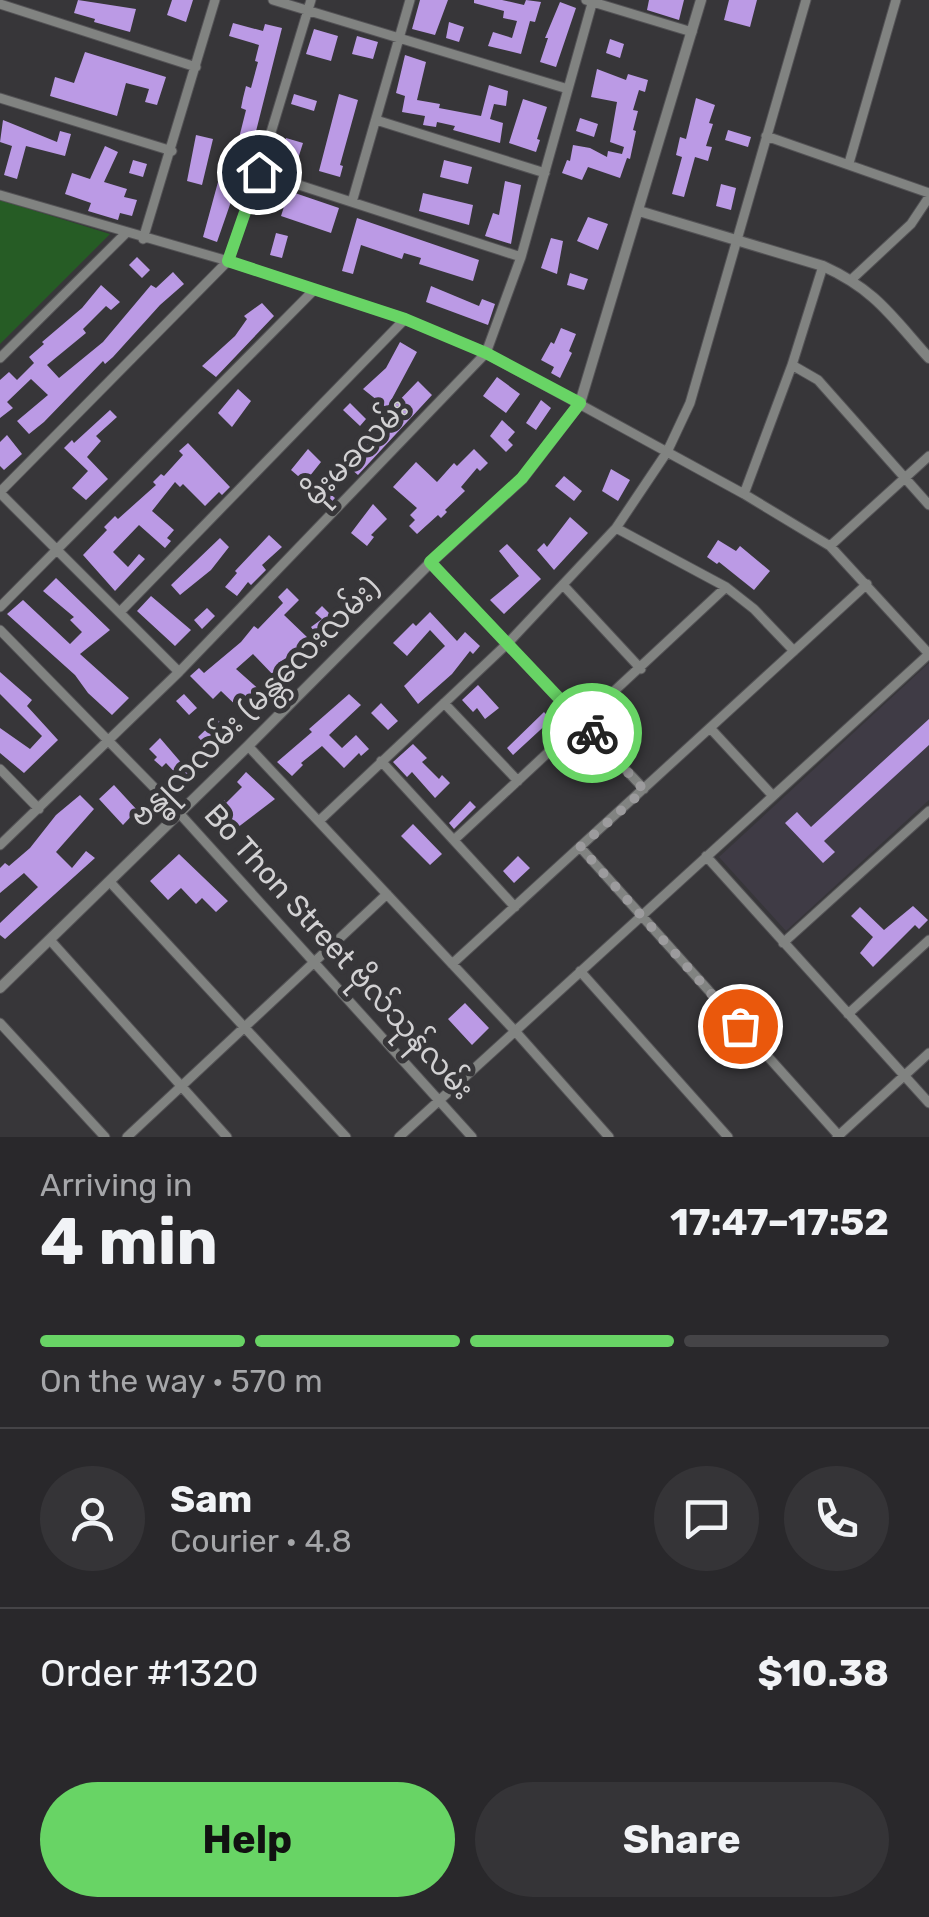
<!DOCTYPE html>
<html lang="en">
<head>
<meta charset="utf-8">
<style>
	:root { --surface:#29282b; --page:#353437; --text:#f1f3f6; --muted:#a5a6a9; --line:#454447; --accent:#68d465 }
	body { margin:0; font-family:Rubik,"Noto Sans Myanmar",sans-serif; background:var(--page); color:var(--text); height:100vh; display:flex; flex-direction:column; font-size:38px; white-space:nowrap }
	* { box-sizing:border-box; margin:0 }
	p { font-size:32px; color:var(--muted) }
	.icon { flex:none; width:55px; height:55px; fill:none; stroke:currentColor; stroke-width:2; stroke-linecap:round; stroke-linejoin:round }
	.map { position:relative; height:1137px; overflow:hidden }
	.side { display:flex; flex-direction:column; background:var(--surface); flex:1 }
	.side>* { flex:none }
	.pin { position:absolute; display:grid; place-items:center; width:85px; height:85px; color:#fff; margin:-42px; border:5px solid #fff; border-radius:50%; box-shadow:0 2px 10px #0007 }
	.courier { position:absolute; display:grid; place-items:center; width:100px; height:100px; margin:-50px; border:8px solid #68d465; border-radius:50%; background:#fff; color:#222; box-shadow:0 2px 12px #0007 }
	.headline em { font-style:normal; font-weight:700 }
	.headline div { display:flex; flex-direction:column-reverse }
	.headline { display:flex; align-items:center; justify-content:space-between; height:170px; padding:0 40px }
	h1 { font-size:65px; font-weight:700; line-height:75px }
	.bar { display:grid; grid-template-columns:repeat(4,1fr); gap:15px 10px; align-content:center; height:120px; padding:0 40px }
	.bar i { height:12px; border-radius:8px; background:var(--line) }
	.bar .current { background:var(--accent) }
	.bar p { grid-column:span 4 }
	.line { display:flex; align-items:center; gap:25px; padding:0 40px; border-top:2px solid var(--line) }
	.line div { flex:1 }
	.round { display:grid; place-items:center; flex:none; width:105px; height:105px; border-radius:52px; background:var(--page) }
	.button { display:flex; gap:20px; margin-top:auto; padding:20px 40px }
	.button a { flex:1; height:115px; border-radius:60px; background:var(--accent); color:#111; font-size:40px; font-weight:700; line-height:115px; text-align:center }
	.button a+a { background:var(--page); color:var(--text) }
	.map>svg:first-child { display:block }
	.built { fill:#3f3b45 }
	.green { fill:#265c25 }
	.building { fill:#bb9ae5 }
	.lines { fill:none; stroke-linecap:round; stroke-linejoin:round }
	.minor-casing { stroke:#535255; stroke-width:11 }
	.tertiary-casing { stroke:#535255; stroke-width:12 }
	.minor { stroke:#818381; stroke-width:9 }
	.tertiary { stroke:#818381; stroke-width:10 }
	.done { stroke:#9c9b9d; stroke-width:10; stroke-dasharray:0 18 }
	.route { stroke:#68d465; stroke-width:12 }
	.labels { text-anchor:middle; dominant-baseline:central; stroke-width:10; stroke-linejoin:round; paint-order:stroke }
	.street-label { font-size:30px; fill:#d2d1d3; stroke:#373639 }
</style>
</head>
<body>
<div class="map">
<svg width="929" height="1137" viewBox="0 0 929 1137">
	<rect width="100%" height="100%" fill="#373639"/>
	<path class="built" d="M929,663V800L786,931L719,857Z"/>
	<path class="green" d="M0,200L110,234L0,344Z"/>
	<path class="building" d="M78,0L136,9L130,32L94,22L95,19L74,13Z
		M172,0H193L186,22L167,15Z
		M420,0H448L435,35L412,29Z
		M474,0H502L524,5L526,0L541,2L535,22L530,21L521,54L488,46L493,32L512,38L517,21L503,18L504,11L474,3Z
		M649,0H684L679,20L647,10Z
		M729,0H757L750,27L724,20Z
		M560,2L576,8L556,67L540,62L548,38H545Z
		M449,22L464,27L459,42L446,38Z
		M233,23L263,31L265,24L282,28L240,195L234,193L217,242L203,237L218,182H221L228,159L231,160L236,150L246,110L241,108L243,98L246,86L251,88L258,62L255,61L259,45L229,36Z
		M314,29L338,36L331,61L306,54Z
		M357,36L378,42L373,59L352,54Z
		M610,39L624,44L620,58L606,53Z
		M85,52L166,77L157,105L145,102L149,89L126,83L117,116L50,96L55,77L74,83Z
		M405,55L426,62L417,100L440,104L439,108L481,116L489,85L508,91L506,106L494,104L490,119L503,123L500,143L453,130L455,126L437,122L436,127L423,125L425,116L402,112L405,96L396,93Z
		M597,69L626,80L628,74L648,80L645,92L639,90L633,110L638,111L633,130L636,131L630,159L627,158L620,178L588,167L582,180L562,173L567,160L570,161L573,145L590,148L607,157L608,151L622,154L624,147L610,142L617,102L591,97Z
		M294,94L317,101L314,111L291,104Z
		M339,94L358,100L340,165L343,166L340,177L319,171Z
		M696,98L715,105L709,123L713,124L706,146L712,147L708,161L695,157L684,197L672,194L682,157L676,155L680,137L686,139Z
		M523,99L547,107L537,139L540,140L536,152L509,143Z
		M580,118L598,124L594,137L576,131Z
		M3,120L57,142L60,131L71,134L65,156L26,146L17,179L4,175L12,146L0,142Z
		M728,130L751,137L748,147L725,140Z
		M196,135L213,139L202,185L187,181Z
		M286,138L303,143L297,162L280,157Z
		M105,146L118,152L104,182L127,189L124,197L137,200L132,216L120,213L118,220L88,211L91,203L65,194L72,173L90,179Z
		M133,160L147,164L143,177L129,173Z
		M444,160L472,167L468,184L440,177Z
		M505,181L521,185L511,244L485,236L493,213L499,215Z
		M721,184L736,188L731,210L716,206Z
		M289,191L339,208L331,233L281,216Z
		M423,193L473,205L469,225L419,211Z
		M588,217L608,224L598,250L577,241Z
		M357,218L479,260L473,281L419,264L421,258L404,253L402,259L361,245L353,274L342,271Z
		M276,233L288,236L282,258L270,255Z
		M551,238L563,241L557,274L541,268Z
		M137,257L150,270L142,278L129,265Z
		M173,272L184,284L160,305L113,357L105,364L103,361L44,422L29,434L17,421L48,395L31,379L7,402L13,408L0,418V380L9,372L17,380L34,363L29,357L44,344L42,342L82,308L101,285L120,302L111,310L106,306L83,329L86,333L47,365L59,378L103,342L151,285L156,288Z
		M570,273L588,279L584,290L567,285Z
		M431,286L479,306L482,299L495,304L488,325L426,302Z
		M262,303L274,316L216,377L202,366L235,336L247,319L244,316Z
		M561,328L576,334L569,351L572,353L560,378L551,373L554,367L541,360L551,342L554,344Z
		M400,342L417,352L387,408L363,389L386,368Z
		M497,377L520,394L506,413L483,396Z
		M418,381L432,395L358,475L344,463L352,454L356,457L396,414L390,410Z
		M238,389L251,401L232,427L218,413Z
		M541,400L551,408L536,430L526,423Z
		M350,403L366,419L360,426L343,410Z
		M110,410L117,417L96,436L101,441L87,457L108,479L86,500L72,488L88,471L64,448L72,440L74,443Z
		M502,420L515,432L508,440L513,445L506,452L490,436Z
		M7,435L22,454L4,470L0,466V442Z
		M188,443L230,487L222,495L219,492L205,506L183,484L180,487L175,482L152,511L174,530L167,538L171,541L165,548L139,525L113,552L128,567L139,554L145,559L115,591L83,555L107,530L104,527L115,516L118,519L156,485L153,482L161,474L164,476L183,455L179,451Z
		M308,449L321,462L305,482L291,470Z
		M474,449L488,463L480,471L477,468L461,487L465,491L445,510L447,512L441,518L438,515L417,534L409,526L415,520L410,515L417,508L393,487L416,462L437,482L454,463L457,466Z
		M611,469L630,480L618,501L602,491Z
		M564,476L582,491L574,501L555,486Z
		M319,484L335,498L326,508L310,495Z
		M373,504L387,519L371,535L374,537L367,546L351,533Z
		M570,517L588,533L554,570L537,550L544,543L547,547Z
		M269,535L282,547L262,565L266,570L251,585L248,582L237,596L225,587L237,573L235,571Z
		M220,538L229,547L211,570L180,595L171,585Z
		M718,540L736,551L740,546L770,571L754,590L719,562L717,564L707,557Z
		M507,544L541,579L504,614L490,600L519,576L499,551Z
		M56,578L110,630L80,654L129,698L112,715L88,693L75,675L7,614L23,600L70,644L82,632L70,620L74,617L43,591Z
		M287,588L299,600L284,615L308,638L301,645L304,647L278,663L286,671L277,679L253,654L236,669L262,692L243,712L221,691L213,699L190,676L199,668L204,673L241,642L254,626L258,629L283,603L278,597Z
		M151,596L191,630L175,646L137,611Z
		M322,606L336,620L318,637L311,627L322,619L315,613Z
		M207,608L215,616L202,629L194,620Z
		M430,612L457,641L465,632L480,646L473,654L470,651L452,674L418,704L404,686L445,646L430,630L407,656L393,643L413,623L416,626Z
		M0,672L32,700L27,706L58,740L24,773L0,753V728L30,749L42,736L0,694Z
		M478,685L499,708L485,719L477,708L473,712L462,700Z
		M184,694L197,708L189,715L176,701Z
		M349,694L361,705L329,735L342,748L356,735L369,749L361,756L359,753L344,768L322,746L301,763L303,765L292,776L277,762L312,732L309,729Z
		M381,703L398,721L388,730L371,713Z
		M544,712L551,720L513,755L507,748Z
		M217,719L226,729L207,747L198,737Z
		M929,719V745L824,841L835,852L823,863L785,823L797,812L811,827Z
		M160,738L184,766L189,761L196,768L183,781L166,763L162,767L154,760L157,757L149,749Z
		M413,744L427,758L422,762L439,779L442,775L450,783L435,798L412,772L407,777L393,762Z
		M246,772L275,799L233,831L236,834L228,842L209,820L217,813L214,809L224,800L226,803L242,787L237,782Z
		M114,785L137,810L123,825L99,799Z
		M80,795L94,809L56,852L72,868L86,851L95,858L5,939L0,935V923L38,887L24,873L0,893V868L5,863L9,866L30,848L56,815Z
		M470,801L476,807L454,829L449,823Z
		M413,824L442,854L430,865L401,836Z
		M179,854L228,901L216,912L202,898L196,904L181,888L168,900L150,881Z
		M518,856L530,868L514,883L503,871Z
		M913,906L928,920L919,929L915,925L873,967L860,953L873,937L851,916L860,907L884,930Z
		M465,1003L489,1028L472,1045L448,1019Z"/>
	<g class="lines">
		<defs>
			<path id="minor" d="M273,0L568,89
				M586,0L692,32
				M0,4L196,67
				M0,98L172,151
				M376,120L545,173
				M766,136L929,193
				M849,163L896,0
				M259,172L521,257
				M0,195L228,261L405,319L486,353L744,494L830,546L929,654
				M352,202L410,0
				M143,239L215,0
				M852,279L911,224L929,197
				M0,358L126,233
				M792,365L818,380L929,505
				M0,492L228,261L259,172L311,0
				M0,493L179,672
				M744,494L792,365L823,266
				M616,528L726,587L754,609L794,651
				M830,546L929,456
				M430,563L644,789
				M564,586L641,669
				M0,607L314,290
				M120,612L405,319
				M0,630L180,814L472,1137
				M444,703L518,781
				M711,729L773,796
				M248,746L515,1031L609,1137
				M381,761L515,907
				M0,769L39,809
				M319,821L508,643L616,528L667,452L690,403L806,0
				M454,840L726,587
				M0,845L179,672L486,353L521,257L593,0
				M580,847L840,1137
				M706,856L929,1103
				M110,882L346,1137
				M50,940L227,1137
				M783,943L929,811
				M452,964L867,584
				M580,971L728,1137
				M848,1014L929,940
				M0,1023L105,1137
				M127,1137L387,894
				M399,1137L929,654
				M837,1137L929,1053"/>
			<path id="tertiary" d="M639,211L823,266C876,290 892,317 929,358
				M0,988L248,746L430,563L522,479L580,403L701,0"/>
		</defs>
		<use href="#minor" class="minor-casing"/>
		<use href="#tertiary" class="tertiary-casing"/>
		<use href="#minor" class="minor"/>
		<use href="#tertiary" class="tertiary"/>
	</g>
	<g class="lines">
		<path class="done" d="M592,733L644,790L580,847L740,1026"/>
		<path class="route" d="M259,172L228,261L405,319L486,353L580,403L522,478L430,562L592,733"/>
	</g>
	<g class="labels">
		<g class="street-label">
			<text transform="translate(356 452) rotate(-46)">မိုးမခလမ်း</text>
			<text transform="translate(255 702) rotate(-45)">ဗန္ဓုလလမ်း (မန္တလေးလမ်း)</text>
			<text transform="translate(339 952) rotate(48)">Bo Thon Street ဗိုလ်သုန်လမ်း</text>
		</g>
	</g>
</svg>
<div class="pin" style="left:740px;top:1026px;background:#ea580c"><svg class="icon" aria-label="bag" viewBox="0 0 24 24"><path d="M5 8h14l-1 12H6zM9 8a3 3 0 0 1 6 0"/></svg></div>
<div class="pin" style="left:259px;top:172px;background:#1f2937"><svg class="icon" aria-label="home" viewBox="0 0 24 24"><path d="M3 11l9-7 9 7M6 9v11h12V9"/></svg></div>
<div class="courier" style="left:592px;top:733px"><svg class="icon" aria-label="bike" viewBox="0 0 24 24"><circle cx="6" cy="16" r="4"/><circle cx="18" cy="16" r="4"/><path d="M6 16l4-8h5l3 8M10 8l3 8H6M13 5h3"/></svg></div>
</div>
<section class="side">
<div class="headline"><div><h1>4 min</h1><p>Arriving in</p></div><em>17:47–17:52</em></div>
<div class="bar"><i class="current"></i><i class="current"></i><i class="current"></i><i></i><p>On the way · 570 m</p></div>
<div class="line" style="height:180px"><a class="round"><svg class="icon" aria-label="person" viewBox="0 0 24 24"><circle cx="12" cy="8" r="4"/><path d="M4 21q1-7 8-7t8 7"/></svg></a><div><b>Sam</b><p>Courier · 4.8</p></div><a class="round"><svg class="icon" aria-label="chat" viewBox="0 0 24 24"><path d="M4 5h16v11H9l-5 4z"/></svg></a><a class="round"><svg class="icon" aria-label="phone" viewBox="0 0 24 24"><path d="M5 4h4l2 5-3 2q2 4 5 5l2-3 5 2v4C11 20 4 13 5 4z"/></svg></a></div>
<div class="line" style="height:130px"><div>Order #1320</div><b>$10.38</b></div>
<div class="button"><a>Help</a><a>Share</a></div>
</section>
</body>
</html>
